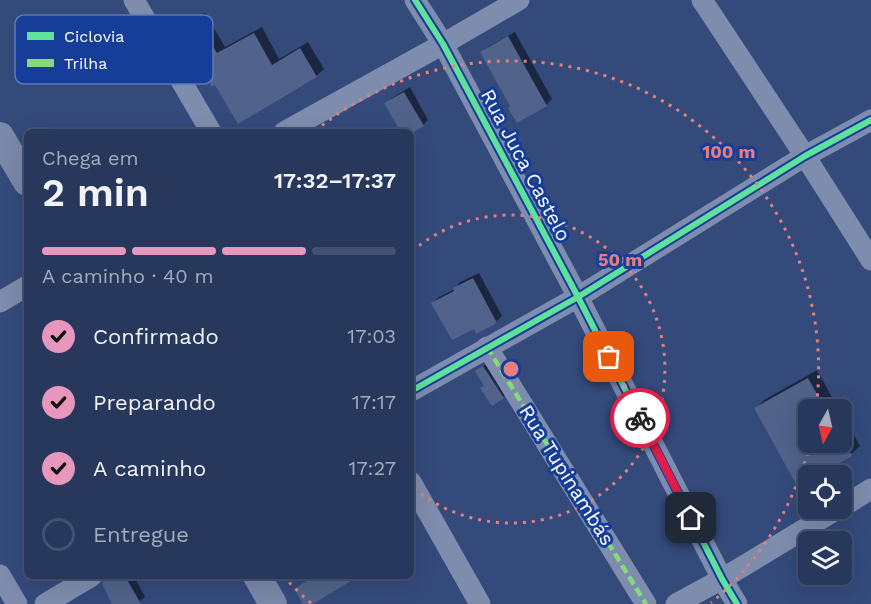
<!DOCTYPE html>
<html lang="pt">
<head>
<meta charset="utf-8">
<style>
	:root { --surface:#27385c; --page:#334365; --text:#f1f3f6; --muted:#a4acbb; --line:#435272; --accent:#e797bd }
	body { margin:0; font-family:"Work Sans",sans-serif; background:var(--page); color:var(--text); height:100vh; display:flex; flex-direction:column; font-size:22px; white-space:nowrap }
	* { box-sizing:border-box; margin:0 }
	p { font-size:20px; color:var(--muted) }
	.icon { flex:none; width:33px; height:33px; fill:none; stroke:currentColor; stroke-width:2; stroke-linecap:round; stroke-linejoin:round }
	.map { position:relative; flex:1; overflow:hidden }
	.panel { position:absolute; left:24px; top:129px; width:390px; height:450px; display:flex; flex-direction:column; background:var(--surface); border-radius:9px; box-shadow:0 6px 24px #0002,0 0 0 2px var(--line) }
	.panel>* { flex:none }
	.needle { width:39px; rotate:188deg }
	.buttons { position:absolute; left:798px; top:399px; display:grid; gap:12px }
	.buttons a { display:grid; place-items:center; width:54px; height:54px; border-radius:9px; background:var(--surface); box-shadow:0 6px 24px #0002,0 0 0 2px var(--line); font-size:30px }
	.pin { position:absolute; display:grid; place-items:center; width:51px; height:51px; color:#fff; margin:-26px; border-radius:12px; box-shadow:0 3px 9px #0006 }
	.courier { position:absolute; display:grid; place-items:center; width:60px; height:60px; margin:-30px; border:4px solid #e11d48; border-radius:50%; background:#fff; color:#222; box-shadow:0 2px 8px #0007 }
	.summary em { font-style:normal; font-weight:600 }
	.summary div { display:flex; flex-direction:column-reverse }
	.summary { display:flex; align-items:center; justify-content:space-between; height:102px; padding:0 18px }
	h1 { font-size:39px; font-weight:600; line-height:45px }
	.bar { display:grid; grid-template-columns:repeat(4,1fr); gap:9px 6px; align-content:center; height:72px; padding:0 18px }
	.bar i { height:8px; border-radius:4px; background:var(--line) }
	.bar .selected { background:var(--accent) }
	.bar p { grid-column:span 4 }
	ol { padding:0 18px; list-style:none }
	li { display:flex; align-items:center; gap:18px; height:66px }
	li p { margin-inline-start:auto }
	li .icon { padding:6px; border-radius:50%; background:var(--accent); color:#111; stroke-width:4 }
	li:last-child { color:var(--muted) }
	li i { width:33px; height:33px; border:3px solid var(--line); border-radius:50% }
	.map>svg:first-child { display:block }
	.shadow { fill:#0007 }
	.building { fill:#51638a }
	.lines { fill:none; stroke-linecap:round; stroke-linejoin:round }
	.minor { stroke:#7e8cad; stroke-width:21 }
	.secondary { stroke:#7a88a9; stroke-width:28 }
	.quiet { stroke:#86db77; stroke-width:4.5; stroke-dasharray:9 4.5; stroke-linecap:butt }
	.cycleway-casing { stroke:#163e99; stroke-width:10 }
	.cycleway { stroke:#60e19b; stroke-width:6 }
	.done { stroke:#b8c0d1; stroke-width:6; stroke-dasharray:0 10.8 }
	.route { stroke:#e11d48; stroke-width:8 }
	.ring { fill:none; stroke:#e67e7e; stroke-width:3; stroke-dasharray:3 6 }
	.labels { text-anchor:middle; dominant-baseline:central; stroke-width:6; stroke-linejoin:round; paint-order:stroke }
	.street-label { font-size:20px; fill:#fff; stroke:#163e99 }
	.key { fill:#163e99; stroke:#5c78b8; stroke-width:1.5 }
	.key-label { font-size:16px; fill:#fff }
	.centre { fill:#e67e7e; stroke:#163e99; stroke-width:3 }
	.ring-label { font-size:18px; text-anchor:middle; font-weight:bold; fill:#e67e7e; stroke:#163e99; stroke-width:6; stroke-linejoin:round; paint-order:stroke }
</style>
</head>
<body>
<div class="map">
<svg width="871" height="604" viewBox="0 0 871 604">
	<rect width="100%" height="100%" fill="#344a7b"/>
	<path class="shadow" d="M205,13L225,47L262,27L279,59L308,42L324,69L316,76L239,122L182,30L189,22Z
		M515,32L552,99L546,105L512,106L482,52L488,47Z
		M410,87L428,120L423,125L411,132H403L386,104L392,98Z
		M479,273L502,316L496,322L474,326L433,303L439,297L455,289L460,282Z
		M490,361L508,392L503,397L485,385L477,371Z
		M817,370L839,410H808V442H842V413L860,446L851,454L808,476V478L798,484L756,408L764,400Z
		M109,576H134L145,597L136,604H114Z"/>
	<path class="building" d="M197,19L217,53L254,33L272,65L300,48L317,77L238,124L215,85L212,87L199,63H200L180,30Z
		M508,36L547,106L517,123L508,108L510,106L480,52Z
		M404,92L424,126L414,132H401L384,103Z
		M473,278L497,323L476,334L474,329L452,340L431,303L454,291L453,288Z
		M483,366L504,398L492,406L480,388L484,386L475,371Z
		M808,378L826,410H808V442H845L852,456L816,476H808V480L797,486L754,408Z
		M105,576H125L141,604H112L102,584Z
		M315,576H359L313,604H303L294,589Z"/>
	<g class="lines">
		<path class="minor" d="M134,0L211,132
			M415,0L443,44L578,297L722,579L737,604
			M702,0L805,156L871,260
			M284,132L443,44L519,0
			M0,302L27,286
			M487,347L646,604
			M411,391L578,297L805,156L871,120
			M411,482L480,604
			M842,507L871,489
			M0,575L17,604
			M45,604L92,576
			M676,604L722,579L839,508"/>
		<path class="secondary" d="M0,136L27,182
			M257,576L273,604"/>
		<path class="quiet" d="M487,347L646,604"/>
		<defs>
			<path id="cycleway" d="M415,0L443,44L578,297L722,579L737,604
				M411,391L578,297L805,156L871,120"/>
		</defs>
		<use href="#cycleway" class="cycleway-casing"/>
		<use href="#cycleway" class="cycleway"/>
	</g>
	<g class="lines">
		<path class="done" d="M609,357L640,418"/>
		<path class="route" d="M640,418L691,518"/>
	</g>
	<g class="ring">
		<path d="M412 251A154 154 0 1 1 412 487"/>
		<path d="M810 444A308 308 0 0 1 711 603M311 603A308 308 0 0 1 284 577M315 131A308 308 0 0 1 816 409"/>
	</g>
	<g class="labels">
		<g class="street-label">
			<text transform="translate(526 165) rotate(62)">Rua Juca Castelo</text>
			<text transform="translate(567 475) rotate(58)">Rua Tupinambás</text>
		</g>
	</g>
	<rect x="15" y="15" width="198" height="69" rx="9" class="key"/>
	<rect x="27" y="32" width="27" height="8" fill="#60e19b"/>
	<rect x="27" y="59" width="27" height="8" fill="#86db77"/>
	<g class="key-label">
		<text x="64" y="42">Ciclovia</text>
		<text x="64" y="69">Trilha</text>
	</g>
	<circle cx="511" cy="369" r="9" class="centre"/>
	<g class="ring-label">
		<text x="729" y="158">100 m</text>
		<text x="620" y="266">50 m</text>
	</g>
</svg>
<div class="buttons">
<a><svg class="needle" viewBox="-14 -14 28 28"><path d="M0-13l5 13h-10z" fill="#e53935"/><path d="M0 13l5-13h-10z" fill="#a4acbb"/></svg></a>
<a><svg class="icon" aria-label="locate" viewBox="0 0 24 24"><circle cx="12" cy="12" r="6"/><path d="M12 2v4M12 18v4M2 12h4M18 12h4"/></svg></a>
<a><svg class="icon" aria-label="layers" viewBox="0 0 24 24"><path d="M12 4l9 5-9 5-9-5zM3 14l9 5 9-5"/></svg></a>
</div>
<div class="pin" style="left:609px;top:357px;background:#ea580c"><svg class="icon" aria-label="bag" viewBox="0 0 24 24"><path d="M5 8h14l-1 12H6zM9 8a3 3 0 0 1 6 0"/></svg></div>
<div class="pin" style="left:691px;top:518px;background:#1f2937"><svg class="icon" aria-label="home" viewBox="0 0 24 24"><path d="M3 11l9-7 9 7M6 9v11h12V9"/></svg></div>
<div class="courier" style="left:640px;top:418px"><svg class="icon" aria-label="bike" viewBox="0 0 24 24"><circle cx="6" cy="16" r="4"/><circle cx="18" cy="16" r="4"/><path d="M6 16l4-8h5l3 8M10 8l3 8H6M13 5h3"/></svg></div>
<section class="panel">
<div class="summary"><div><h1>2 min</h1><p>Chega em</p></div><em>17:32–17:37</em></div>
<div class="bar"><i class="selected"></i><i class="selected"></i><i class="selected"></i><i></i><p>A caminho · 40 m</p></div>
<ol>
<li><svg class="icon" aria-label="check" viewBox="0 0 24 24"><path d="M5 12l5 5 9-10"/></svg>Confirmado<p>17:03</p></li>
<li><svg class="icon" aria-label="check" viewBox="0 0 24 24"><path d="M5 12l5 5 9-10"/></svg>Preparando<p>17:17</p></li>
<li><svg class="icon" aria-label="check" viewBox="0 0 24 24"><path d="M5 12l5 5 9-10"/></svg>A caminho<p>17:27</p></li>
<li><i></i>Entregue</li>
</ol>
</section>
</div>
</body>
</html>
